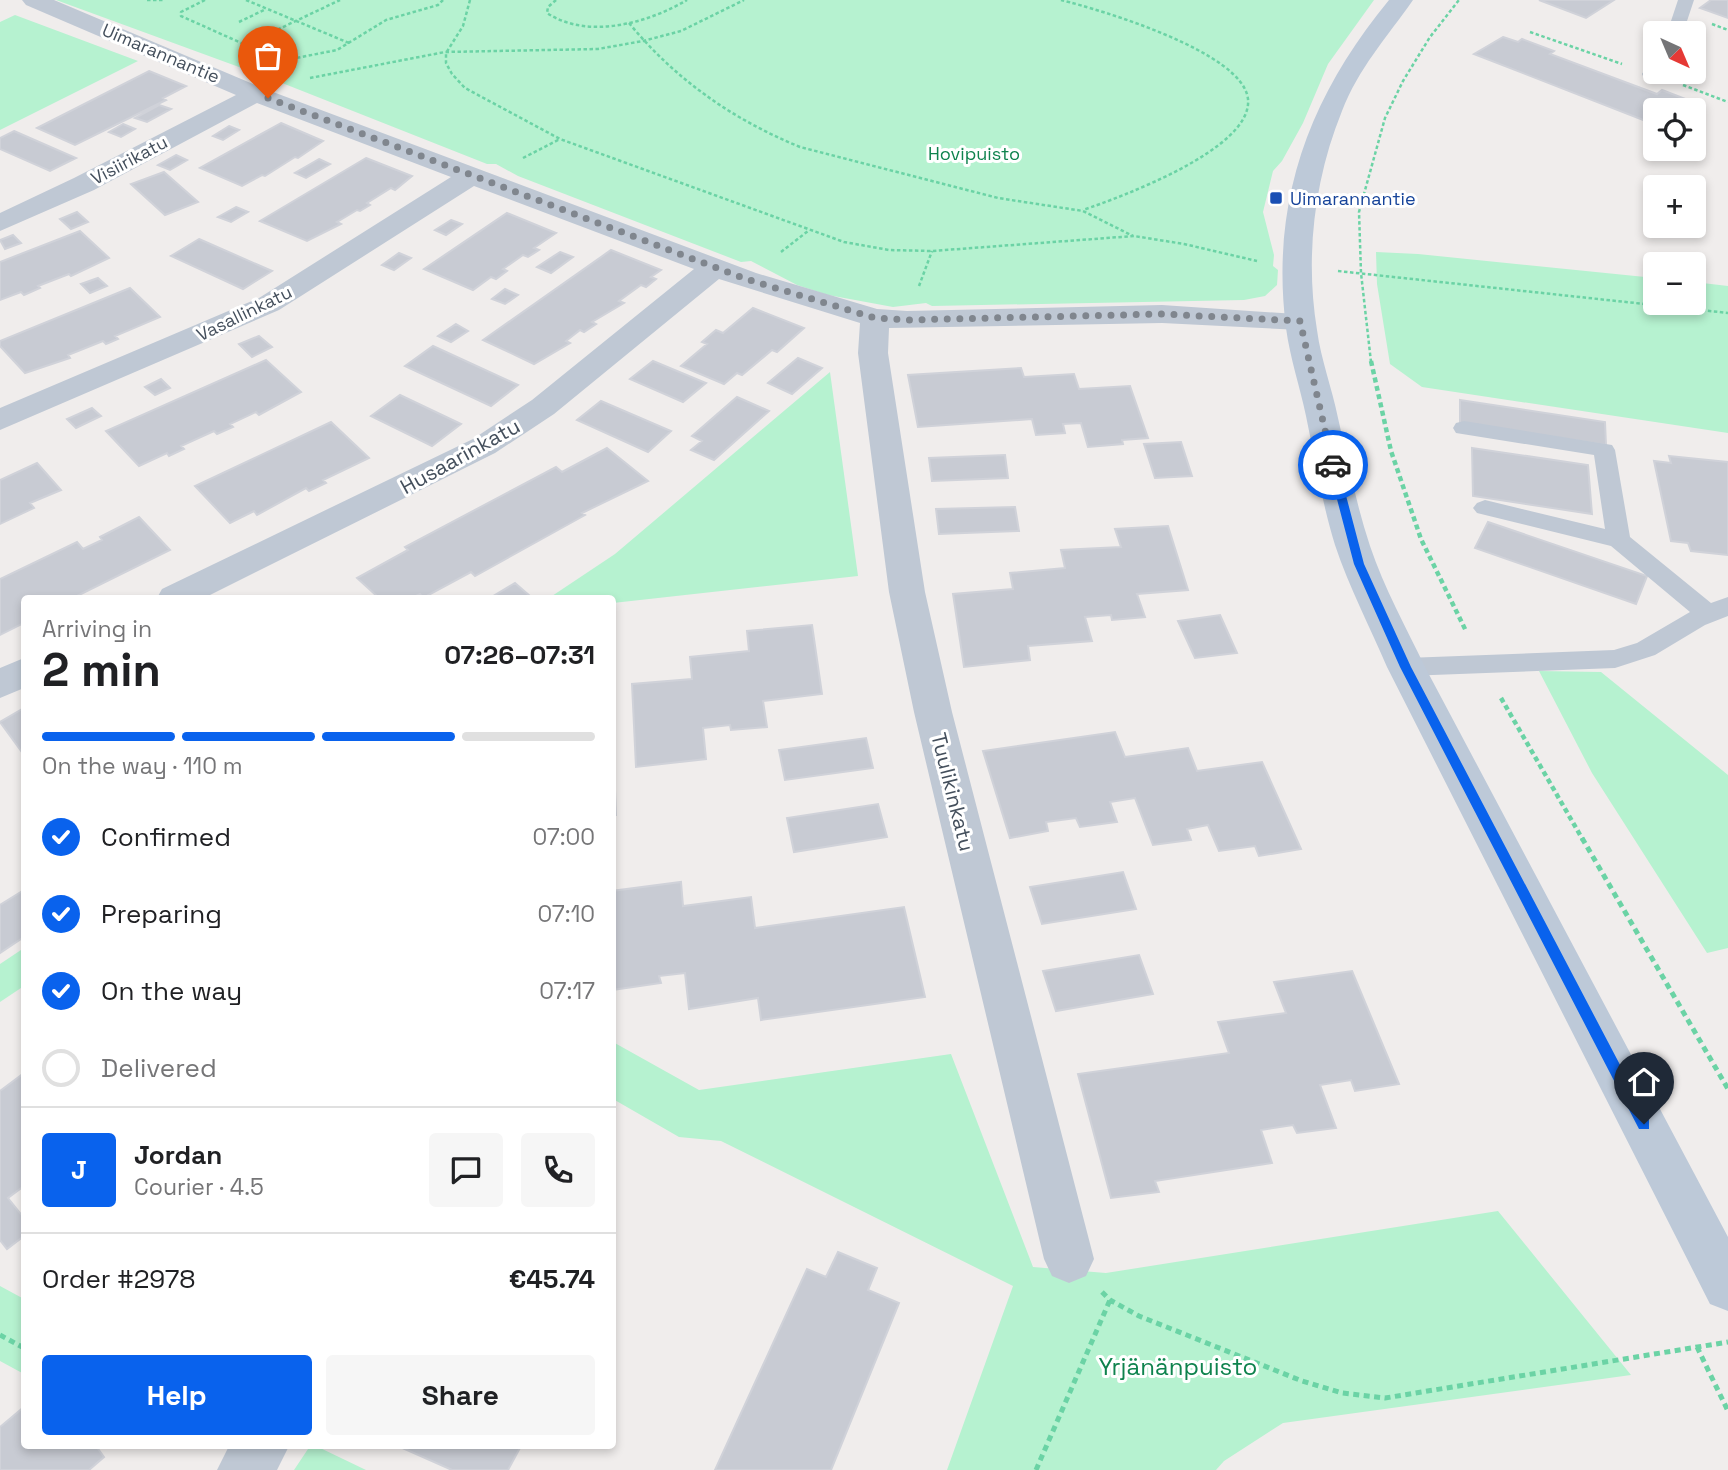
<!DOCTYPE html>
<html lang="en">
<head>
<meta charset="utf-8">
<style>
	:root { --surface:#fff; --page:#f6f6f6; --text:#202124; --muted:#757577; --line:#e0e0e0; --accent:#0962ed }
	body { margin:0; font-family:"Space Grotesk",sans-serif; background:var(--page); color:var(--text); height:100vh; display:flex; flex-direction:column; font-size:26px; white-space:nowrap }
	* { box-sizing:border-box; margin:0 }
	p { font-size:23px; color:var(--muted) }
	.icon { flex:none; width:38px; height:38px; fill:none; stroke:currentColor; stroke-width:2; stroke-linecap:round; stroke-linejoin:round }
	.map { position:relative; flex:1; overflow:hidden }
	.details { position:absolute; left:21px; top:595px; width:595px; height:854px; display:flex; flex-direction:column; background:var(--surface); border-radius:7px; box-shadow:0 4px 10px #0003 }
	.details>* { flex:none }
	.needle { width:46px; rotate:136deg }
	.fabs { position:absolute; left:1643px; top:21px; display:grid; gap:14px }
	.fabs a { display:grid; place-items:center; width:63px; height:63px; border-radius:7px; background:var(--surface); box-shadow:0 4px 10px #0003; font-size:35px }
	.pin { position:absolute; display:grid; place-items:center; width:60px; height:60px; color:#fff; margin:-72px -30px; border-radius:50% 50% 50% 0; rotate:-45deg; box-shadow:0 0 7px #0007 }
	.pin .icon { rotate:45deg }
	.courier { position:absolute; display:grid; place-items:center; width:70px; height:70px; margin:-35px; border:5px solid #0962ed; border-radius:50%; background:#fff; color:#222; box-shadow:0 2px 9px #0007 }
	.headline em { font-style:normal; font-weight:700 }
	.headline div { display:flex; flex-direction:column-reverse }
	.headline { display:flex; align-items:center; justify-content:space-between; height:119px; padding:0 21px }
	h1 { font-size:46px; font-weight:700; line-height:52px }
	.bar { display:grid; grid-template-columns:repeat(4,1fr); gap:10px 7px; align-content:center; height:84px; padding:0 21px }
	.bar i { height:9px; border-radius:5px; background:var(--line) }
	.bar .current { background:var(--accent) }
	.bar p { grid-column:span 4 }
	.line { display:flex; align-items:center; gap:18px; padding:0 21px; border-top:2px solid var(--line) }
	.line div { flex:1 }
	.round { display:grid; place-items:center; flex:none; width:74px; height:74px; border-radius:7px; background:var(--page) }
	ol { padding:0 21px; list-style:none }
	li { display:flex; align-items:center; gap:21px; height:77px }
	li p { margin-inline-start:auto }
	li .icon { padding:7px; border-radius:50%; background:var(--accent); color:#fff; stroke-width:4 }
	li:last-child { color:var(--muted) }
	li i { width:38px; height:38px; border:4px solid var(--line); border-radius:50% }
	.primary-button { display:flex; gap:14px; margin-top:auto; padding:14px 21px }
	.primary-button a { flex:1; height:80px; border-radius:7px; background:var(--accent); color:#fff; font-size:28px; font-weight:700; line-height:80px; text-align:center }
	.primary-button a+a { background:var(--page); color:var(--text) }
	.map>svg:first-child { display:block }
	.green { fill:#b6f2d0 }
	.building { fill:#c8cbd3; stroke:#d0d2d9; stroke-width:2 }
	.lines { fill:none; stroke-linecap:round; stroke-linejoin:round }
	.path-far2 { stroke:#6bd3a5; stroke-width:2.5; stroke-dasharray:3.5 2.5; stroke-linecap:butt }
	.path-far1 { stroke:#6bd3a5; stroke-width:4.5; stroke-dasharray:5 3.5; stroke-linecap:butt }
	.path { stroke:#6bd3a5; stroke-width:5; stroke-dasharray:6 4.5; stroke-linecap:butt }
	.lane { fill:#bfc8d4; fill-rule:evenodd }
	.street { fill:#bfc8d4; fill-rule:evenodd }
	.secondary { fill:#bdc9d8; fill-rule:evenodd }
	.route { fill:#0962ed }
	.done { stroke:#80868e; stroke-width:7; stroke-dasharray:0 12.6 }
	.transit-dot { fill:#1a4fb4; stroke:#fff; stroke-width:2.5 }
	.labels { text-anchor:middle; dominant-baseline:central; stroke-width:6; stroke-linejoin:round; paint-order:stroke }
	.far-street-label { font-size:18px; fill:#444f5c; stroke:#fff }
	.far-park-label { font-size:18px; fill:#0f834e; stroke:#fff }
	.far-transit-label { font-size:18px; fill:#164399; stroke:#fff; text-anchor:start }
	.street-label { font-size:21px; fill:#444f5c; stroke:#fff }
	.near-park-label { font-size:24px; fill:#0f834e; stroke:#fff }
</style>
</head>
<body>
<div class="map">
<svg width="1728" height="1470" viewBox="0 0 1728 1470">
	<rect width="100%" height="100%" fill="#f0edec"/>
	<path class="green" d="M56,0H1374L1328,64L1303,123L1282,161L1273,171L1263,212L1274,255L1273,266L1278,270L1277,285L1265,296L1244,300L932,306L926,303L893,307L828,295L797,285L751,261L741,262L518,176L496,164H487L272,79Z
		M15,15L138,61L0,130V22Z
		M1376,252L1418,254L1655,278L1656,303H1694V282L1728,286V433L1422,387L1390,364L1377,284Z
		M830,372L858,576L613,603L612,598H549L615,554Z
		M1539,671L1601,672L1728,775V948L1707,953L1592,773Z
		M24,948V986L0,1002V964Z
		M613,1042L699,1090L951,1054L1033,1267L1106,1273L1498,1211L1631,1375L1283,1423L1224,1461L1216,1470H947L1013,1286L721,1141L679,1137L613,1099Z
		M0,1286L24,1299V1374L0,1361Z
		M310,1446H316L366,1470H294Z"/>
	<path class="building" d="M1539,0H1614L1586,18Z
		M1711,0H1728V18L1700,8Z
		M1503,37L1518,42L1522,39L1554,51L1550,54L1657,94L1662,90L1698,104L1695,107L1700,109L1694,113V110H1656V125L1474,54Z
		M149,71L186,86L163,98L166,100L75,145L37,128Z
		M159,105L171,109L147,122L135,118Z
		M281,123L323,141L298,158L295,157L265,176L262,175L242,186L200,168Z
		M123,124L135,129L121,137L109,132Z
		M229,126L239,130L223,140L213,136Z
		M14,131L76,158L50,171L0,149V138Z
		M176,155L187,160L170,170L158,165Z
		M366,158L412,176L395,190L391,188L367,203L370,205L360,211L357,210L337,222L341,224L307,241L260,221Z
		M319,159L330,164L306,178L295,173Z
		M164,172L198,202L165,215L131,184Z
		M236,207L248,212L231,222L218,217Z
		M77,212L88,222L71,229L60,219Z
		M507,213L556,233L534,248L539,250L528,257L523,255L503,269L507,271L496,279L491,277L473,290L424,269Z
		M451,220L462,224L446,235L435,230Z
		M80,231L109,258L71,276L69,274L38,286L40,288L24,295L21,292L0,300V262Z
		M13,235L21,243L5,249L0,240Z
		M199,239L272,271L243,289L171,256Z
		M611,250L661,270L651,277L656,279L646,287L641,285L619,301L624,303L592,322L596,324L584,332L580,330L566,341L570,343L534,364L483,340Z
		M560,252L573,257L551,273L537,267Z
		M399,253L411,258L394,270L382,265Z
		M98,278L107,286L90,293L81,284Z
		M130,288L160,317L115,336L118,339L106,344L103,341L68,355L70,358L25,373L0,346V341Z
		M505,289L518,295L505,304L492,299Z
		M753,308L804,328L777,352L772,350L742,375L737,373L724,384L681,366L707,344L702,342L716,330L723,333Z
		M456,324L468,331L451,342L438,336Z
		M259,336L272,347L252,357L239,344Z
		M433,346L518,385L491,406L405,366Z
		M798,358L822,368L792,394L768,383Z
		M266,360L301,392L259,415L256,412L230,424L233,427L217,434L214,431L181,446L184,449L169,456L167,453L139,466L106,431Z
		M653,361L706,383L683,402L630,379Z
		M1021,368L1024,377L1074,374L1079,389L1130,386L1148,438L1122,440L1123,444L1088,447L1081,423L1063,424L1065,433L1036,435L1032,419L918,427L908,375Z
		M161,379L170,388L155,395L145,387Z
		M400,395L461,424L432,446L371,416Z
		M737,397L769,411L714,460L691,450L702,441L692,436Z
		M1460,400L1605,422L1606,445L1460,423Z
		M601,401L671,431L648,452L577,420Z
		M92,408L101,416L76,428L67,419Z
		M331,422L369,458L323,480L326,483L309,491L306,488L257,515L254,511L230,523L195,486Z
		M1181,442L1192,476L1155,478L1144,444Z
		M607,448L648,481L582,513L585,515L475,576L471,572L423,598L420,594L412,598H379L357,578L408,550L405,547L556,467L562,472Z
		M1472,448L1588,465L1592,514L1473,496Z
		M1005,455L1008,478L932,481L929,458Z
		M1669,456L1728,462V555L1691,551L1688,543L1671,541L1654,461L1671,463Z
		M37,463L61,490L30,503L34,508L0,524V480Z
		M1015,507L1019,531L939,534L936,509Z
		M139,517L170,550L73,598H24V623L0,635V579L77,542L83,549L102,540L100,537Z
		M1488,522L1647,576L1636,604L1475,548Z
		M1168,526L1188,590L1137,594L1145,617L1112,620L1111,615L1085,617L1092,641L1028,646L1030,660L964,667L953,594L1013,589L1010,573L1065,568L1061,550L1121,547L1115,529Z
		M515,583L530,596L526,598H490Z
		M1220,615L1237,653L1195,658L1178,621Z
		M812,625L822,694L763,701L767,727L731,730L730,725L703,728L706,759L636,767L632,684L692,679L690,657L749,651L747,631Z
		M24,708V755L0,722Z
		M1115,732L1125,757L1188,748L1197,771L1262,762L1301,849L1259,856L1255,846L1219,851L1208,825L1187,829L1191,840L1153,845L1135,798L1110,802L1117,822L1080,827L1076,818L1046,822L1048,831L1010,838L983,751Z
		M866,738L873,768L785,780L779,750Z
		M614,766L616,815H612V767Z
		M878,804L887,837L794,852L787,818Z
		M1123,872L1136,909L1042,924L1030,887Z
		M681,882L683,906L751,897L755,928L904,907L925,997L761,1020L758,998L689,1009L685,973L659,976L661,983L612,990V891Z
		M24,890V937L0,953V905Z
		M1139,955L1153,994L1056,1011L1043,971Z
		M1352,971L1399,1084L1355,1091L1351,1080L1320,1085L1336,1128L1297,1133L1293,1125L1261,1130L1272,1163L1155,1181L1159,1192L1111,1198L1078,1074L1229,1053L1218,1022L1286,1013L1274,982Z
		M24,1073V1186L8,1198L24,1218V1236L7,1249L0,1240V1091Z
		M838,1252L877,1268L868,1290L899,1303L831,1470H715L807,1269L826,1277Z
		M24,1407V1446H96L104,1457L89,1470H0V1427Z
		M398,1446H521L508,1470H452Z"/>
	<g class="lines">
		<path class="path-far2" d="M147,0H165
			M205,0L181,12V16L268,55L286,60L337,50L386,20L438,5L443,0
			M246,0L349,43
			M470,0L463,26L446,53V63L452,74L465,88L560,139L844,242L889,250L932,251L1134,236L1184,244L1257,261
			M556,0L548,7L547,13C588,40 648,23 687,0
			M1061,0C1101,10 1243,52 1248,99C1253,149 1121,197 1083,210
			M239,22L266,9
			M629,23C676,80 732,119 800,147L998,198L1083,211L1133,236
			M1712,24L1728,30
			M1530,32L1622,64
			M245,45L340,0
			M310,78L445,52L598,49L643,41L681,31L744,0
			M1683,85L1728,102
			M523,158L560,139
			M781,252L808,231
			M1338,271L1728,313
			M919,286L932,251
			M1371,362L1361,273L1359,212L1385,118L1403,81L1430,37L1459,0"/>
		<path class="path-far1" d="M1371,361L1391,451L1421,539L1466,631
			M1501,698L1583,840"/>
		<path class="path" d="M1582,838L1728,1089
			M1102,1292L1110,1300L1139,1316L1302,1381L1342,1393L1385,1398L1728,1342
			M0,1335L24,1348
			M1697,1347L1728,1411
			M1036,1470L1110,1300"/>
		<path class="lane" d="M1678,0H1694L1683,33H1667Z
			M1656,62V72H1661L1656,78H1644L1642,74C1646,68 1649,64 1656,62Z
			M1464,421L1612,445L1615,450L1630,537L1711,603L1728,597V616L1705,625L1655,655L1615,668L1406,676L1397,674L1393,667L1397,660L1406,658L1614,650L1637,643L1690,612L1611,546L1477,513L1473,508L1477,503L1485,500L1605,529L1594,455L1456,433L1453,428L1456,423Z"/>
		<path class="street" d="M22,0H54L265,89L756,273L877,309L907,311L1162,305L1311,315L1315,321L1311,327L1300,330L1162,323L889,328L888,353L925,592L952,712L1094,1259L1086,1276L1069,1283L1052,1276L1044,1259L914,712L889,592L858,353L860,323L719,279L554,414L495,453L204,598H157L162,589L473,439L532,400L694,269L474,186L279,310L0,430V408L259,298L451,177L257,103L94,190L0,231V213L74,178L236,95L26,5Z
			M24,658V688L0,698V668Z
			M229,1446H289L277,1470H217Z"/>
		<path class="secondary" d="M1389,0H1413C1387,37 1358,69 1342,111C1314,180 1305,257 1317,330C1321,360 1332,388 1338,418C1348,461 1356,504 1370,546C1384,588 1406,627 1425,667L1728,1237V1311L1710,1304L1387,667C1370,627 1349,587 1335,545C1322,503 1315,459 1306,416C1300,387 1290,358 1286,328C1270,202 1309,97 1389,0Z"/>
	</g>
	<path class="route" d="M1333,462L1338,465L1364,564L1411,667L1649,1120V1129H1639L1400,667L1354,564L1328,465Z"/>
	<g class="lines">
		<path class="done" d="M268,98L746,279L875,318L907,320L1162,314L1300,321L1333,465"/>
	</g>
	<rect class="transit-dot" x="1269" y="191" width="14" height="14" rx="3.5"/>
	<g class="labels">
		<g class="far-street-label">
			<text transform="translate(161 53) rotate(23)">Uimarannantie</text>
			<text transform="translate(129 160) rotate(-28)">Visiirikatu</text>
			<text transform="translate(244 313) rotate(-26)">Vasallinkatu</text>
		</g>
		<g class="far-park-label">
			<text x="974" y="153">Hovipuisto</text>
		</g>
		<g class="far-transit-label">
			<text x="1290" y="198">Uimarannantie</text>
		</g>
		<g class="street-label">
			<text transform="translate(460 456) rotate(-29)">Husaarinkatu</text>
			<text transform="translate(953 792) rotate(76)">Tuulikinkatu</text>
		</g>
		<g class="near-park-label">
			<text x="1178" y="1366">Yrjänänpuisto</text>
		</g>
	</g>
</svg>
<div class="fabs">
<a><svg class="needle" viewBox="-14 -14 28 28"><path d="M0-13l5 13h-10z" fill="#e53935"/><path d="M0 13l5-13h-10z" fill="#757577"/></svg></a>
<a><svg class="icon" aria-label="locate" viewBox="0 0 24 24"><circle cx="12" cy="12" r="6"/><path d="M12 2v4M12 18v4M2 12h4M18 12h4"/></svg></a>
<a>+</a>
<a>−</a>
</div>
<div class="pin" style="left:268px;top:98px;background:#ea580c"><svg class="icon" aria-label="bag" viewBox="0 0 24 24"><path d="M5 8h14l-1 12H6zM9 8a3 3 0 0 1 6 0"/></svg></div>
<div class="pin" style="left:1644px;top:1124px;background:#1f2937"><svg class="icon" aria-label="home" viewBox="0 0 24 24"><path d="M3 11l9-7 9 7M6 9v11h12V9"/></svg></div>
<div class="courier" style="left:1333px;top:465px"><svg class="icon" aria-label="car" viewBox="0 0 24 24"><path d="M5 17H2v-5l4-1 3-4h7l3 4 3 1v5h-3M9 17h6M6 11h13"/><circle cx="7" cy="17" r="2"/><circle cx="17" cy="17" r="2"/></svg></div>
<section class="details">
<div class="headline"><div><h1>2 min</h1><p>Arriving in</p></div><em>07:26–07:31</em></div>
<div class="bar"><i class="current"></i><i class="current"></i><i class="current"></i><i></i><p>On the way · 110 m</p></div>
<ol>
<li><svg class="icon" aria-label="check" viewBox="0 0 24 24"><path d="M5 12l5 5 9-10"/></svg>Confirmed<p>07:00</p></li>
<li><svg class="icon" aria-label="check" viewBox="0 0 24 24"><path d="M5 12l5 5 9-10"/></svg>Preparing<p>07:10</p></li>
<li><svg class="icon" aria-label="check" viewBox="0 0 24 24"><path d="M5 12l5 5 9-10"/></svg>On the way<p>07:17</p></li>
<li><i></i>Delivered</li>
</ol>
<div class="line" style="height:126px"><b class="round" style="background:var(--accent);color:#fff">J</b><div><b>Jordan</b><p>Courier · 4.5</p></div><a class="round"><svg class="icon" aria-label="chat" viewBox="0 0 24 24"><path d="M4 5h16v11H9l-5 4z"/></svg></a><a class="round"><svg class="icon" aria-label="phone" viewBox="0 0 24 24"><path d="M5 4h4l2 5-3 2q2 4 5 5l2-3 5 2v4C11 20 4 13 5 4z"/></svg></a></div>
<div class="line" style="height:91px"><div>Order #2978</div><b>€45.74</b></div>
<div class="primary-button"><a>Help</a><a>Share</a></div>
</section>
</div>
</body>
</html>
